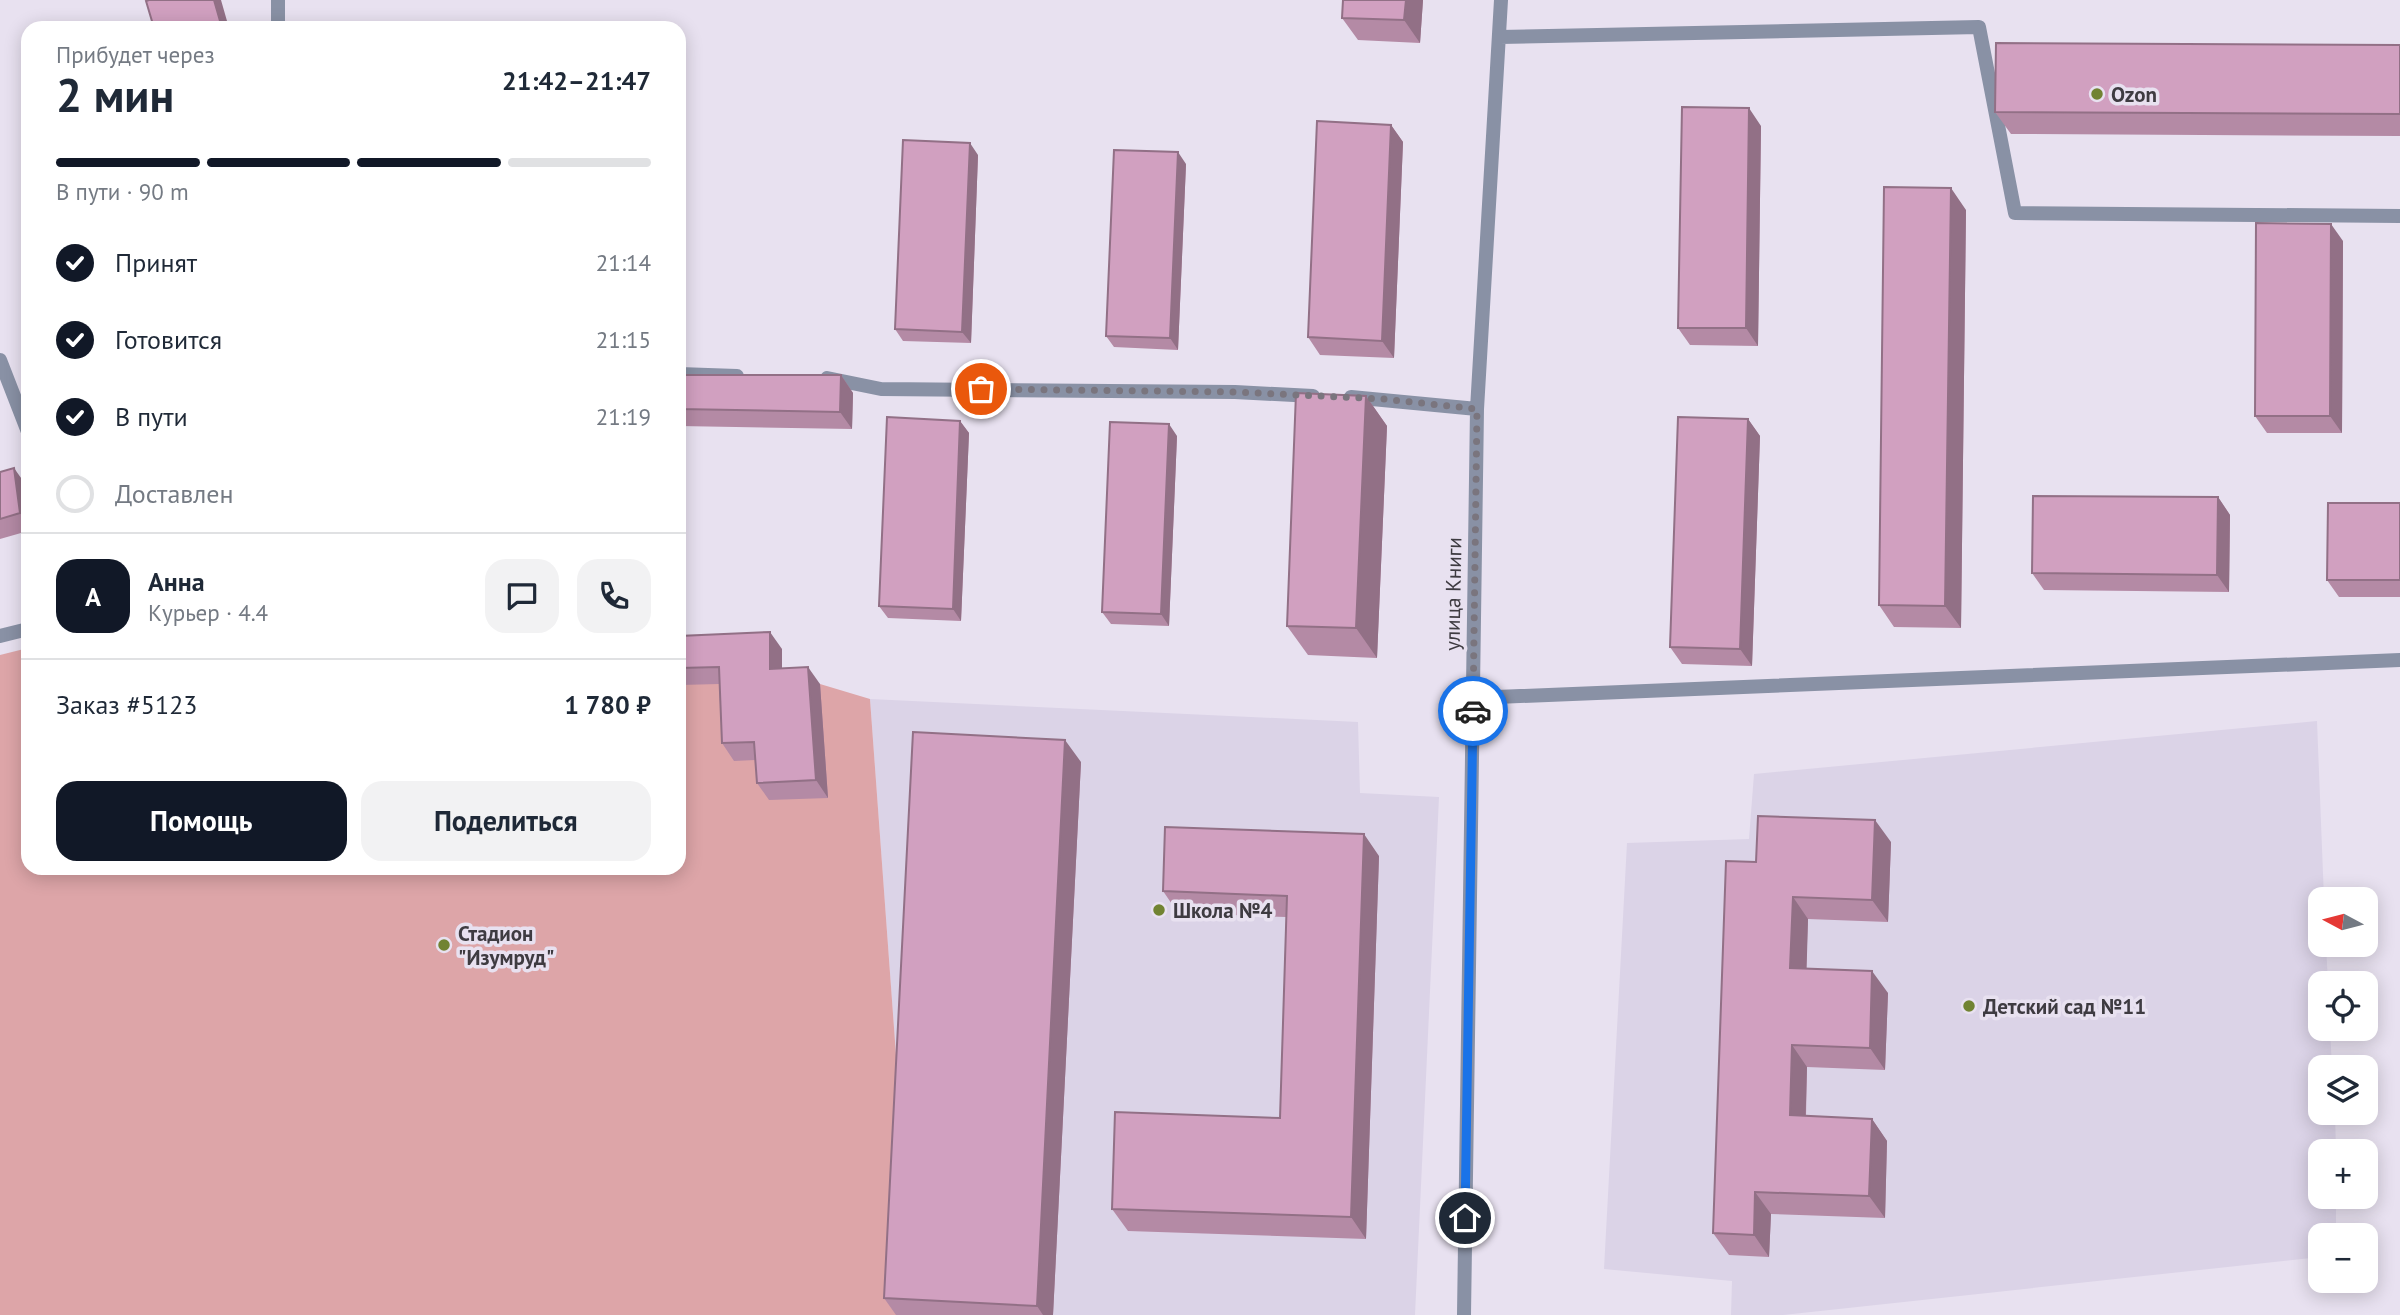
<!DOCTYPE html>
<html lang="ru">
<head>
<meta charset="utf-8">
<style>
	:root { --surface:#fff; --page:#f2f2f3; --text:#1f2937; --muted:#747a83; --line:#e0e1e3; --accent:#111827 }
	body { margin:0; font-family:"PT Sans",sans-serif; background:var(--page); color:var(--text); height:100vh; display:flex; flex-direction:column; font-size:26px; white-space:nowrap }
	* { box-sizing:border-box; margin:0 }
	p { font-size:23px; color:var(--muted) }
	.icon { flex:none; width:38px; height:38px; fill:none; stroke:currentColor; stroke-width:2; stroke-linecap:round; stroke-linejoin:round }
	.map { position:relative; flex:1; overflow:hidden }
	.panel { position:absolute; left:21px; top:21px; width:665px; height:854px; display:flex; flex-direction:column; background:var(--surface); border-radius:21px; box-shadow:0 4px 18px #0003 }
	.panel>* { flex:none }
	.needle { width:46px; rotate:277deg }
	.controls { position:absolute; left:2308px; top:887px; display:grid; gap:14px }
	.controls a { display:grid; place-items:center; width:70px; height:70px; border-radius:14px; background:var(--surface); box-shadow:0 4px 18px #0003; font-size:35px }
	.pin { position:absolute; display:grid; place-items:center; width:60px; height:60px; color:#fff; margin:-30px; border:4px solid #fff; border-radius:50%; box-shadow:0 2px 7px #0007 }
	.courier { position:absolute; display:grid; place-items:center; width:70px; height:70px; margin:-35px; border:5px solid #1a73e8; border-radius:50%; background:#fff; color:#222; box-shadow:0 2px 9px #0007 }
	.summary em { font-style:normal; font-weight:600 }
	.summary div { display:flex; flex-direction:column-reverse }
	.summary { display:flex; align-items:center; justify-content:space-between; height:119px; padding:0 35px }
	h1 { font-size:46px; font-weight:600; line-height:52px }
	.bar { display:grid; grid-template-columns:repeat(4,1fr); gap:10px 7px; align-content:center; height:84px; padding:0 35px }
	.bar i { height:9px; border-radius:5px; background:var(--line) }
	.bar .selected { background:var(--accent) }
	.bar p { grid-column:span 4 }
	.line { display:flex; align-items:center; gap:18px; padding:0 35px; border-top:2px solid var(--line) }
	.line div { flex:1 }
	.round { display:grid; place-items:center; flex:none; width:74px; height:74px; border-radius:21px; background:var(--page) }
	ol { padding:0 35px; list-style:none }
	li { display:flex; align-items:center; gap:21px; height:77px }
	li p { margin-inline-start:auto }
	li .icon { padding:7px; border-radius:50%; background:var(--accent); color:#fff; stroke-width:4 }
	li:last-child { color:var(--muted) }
	li i { width:38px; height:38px; border:4px solid var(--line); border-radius:50% }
	.button { display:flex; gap:14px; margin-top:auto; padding:14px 35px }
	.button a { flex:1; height:80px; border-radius:21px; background:var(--accent); color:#fff; font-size:28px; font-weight:600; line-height:80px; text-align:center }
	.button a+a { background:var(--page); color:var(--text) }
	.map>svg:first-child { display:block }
	.built { fill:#dbd3e7 }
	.green { fill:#dda5a8 }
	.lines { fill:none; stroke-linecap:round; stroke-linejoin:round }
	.minor { stroke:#8991a5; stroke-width:14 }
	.wall { fill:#b48aa5 }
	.shaded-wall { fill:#927086 }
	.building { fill:#d1a0c0; stroke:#927086; stroke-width:2 }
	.done { stroke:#7a757e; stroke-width:7; stroke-dasharray:0 12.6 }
	.route { stroke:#1a73e8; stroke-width:9 }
	.poi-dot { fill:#718332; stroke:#e8e1f0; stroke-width:2.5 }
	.labels { text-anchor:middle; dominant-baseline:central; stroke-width:7; stroke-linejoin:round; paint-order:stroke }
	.poi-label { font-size:21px; font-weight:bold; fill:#3e3b41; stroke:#e8e1f0; text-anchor:start }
	.street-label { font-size:21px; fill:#3e3b41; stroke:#e8e1f0 }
</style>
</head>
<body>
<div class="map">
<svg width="2400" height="1315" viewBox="0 0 2400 1315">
	<rect width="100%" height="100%" fill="#e8e1f0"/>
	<path class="built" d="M870,699L1358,722L1360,793L1439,797L1415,1315H915Z
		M2317,721L2324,899L2320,900V945H2326L2328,983L2320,984V1029H2330L2332,1067L2320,1068V1113H2335L2336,1150V1151L2320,1152V1197H2336V1235L2320,1236V1257L1783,1315H1731L1732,1281L1604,1269L1627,843L1749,839L1754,774Z"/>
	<path class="green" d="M28,648V868H679V653L782,649V686L820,684L870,699L915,1315H0V655Z"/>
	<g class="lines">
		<path class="minor" d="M278,0V28
			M1500,37L1979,27L2015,213L2400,216
			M0,360L28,432
			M679,374L737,376
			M827,378L881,389L1235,392L1313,396
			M1351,397L1477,409
			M0,636L28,629
			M1473,698L2400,660
			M1464,1315L1477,409L1501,0"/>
	</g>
	<path class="wall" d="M1343,0H1423L1420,43L1358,40L1342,18Z
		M2400,45V136L2011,134L1995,112Z
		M1391,125L1403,142L1394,358L1320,355L1308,337Z
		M1761,126L1758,346L1690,345L1678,328Z
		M978,155L971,343L903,341L895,329Z
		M1186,164L1178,350L1114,347L1106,336Z
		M1966,210L1961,628L1894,627L1879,605Z
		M2343,241L2342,433H2267L2255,416Z
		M679,375H841L853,393L852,429L679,426Z
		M1366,396L1387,426L1377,658L1308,655L1287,626Z
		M1748,419L1760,436L1752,666L1682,664L1670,647Z
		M960,421L969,433L961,621L888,618L879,606Z
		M1177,436L1169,626L1111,624L1102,612Z
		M0,472L26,485L28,501V531L0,539Z
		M2218,497L2230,515L2229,592L2044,590L2032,573Z
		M2400,503V597H2339L2327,580Z
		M679,636L782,649V668L820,684L828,798L769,800L757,783L755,760L734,761L722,743L719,684L680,685L679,684Z
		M1081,762L1053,1315H896L884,1298Z
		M1891,842L1888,922L1808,919L1806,969L1888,993L1885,1070L1807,1067L1806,1116L1872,1119L1887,1141L1885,1218L1771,1214L1769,1257L1729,1255L1713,1233L1756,862Z
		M1379,856L1366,1239L1128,1231L1112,1209L1280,1118L1286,917L1178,913L1163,891Z"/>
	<path class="shaded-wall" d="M214,0H221L229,28H222Z
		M1406,0H1423L1420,43L1404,20Z
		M1749,108L1761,126L1758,346L1746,328Z
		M1391,125L1403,142L1394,358L1382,341Z
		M970,143L978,155L971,343L962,332Z
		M1178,152L1186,164L1178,350L1170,338Z
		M1951,188L1966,210L1961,628L1945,606Z
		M2331,224L2343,241L2342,433L2330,416Z
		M841,375L853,393L852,429L840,412Z
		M1366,396L1387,426L1377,658L1356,628Z
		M1748,419L1760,436L1752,666L1740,649Z
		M960,421L969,433L961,621L953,609Z
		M1169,424L1177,436L1169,626L1161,614Z
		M14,468L26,485L28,501V524L20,513Z
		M2218,497L2230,515L2229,592L2217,575Z
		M770,632L782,649V686L770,669Z
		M808,667L820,684L828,798L816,780Z
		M1065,740L1081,762L1053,1315H1043L1037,1306Z
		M1875,820L1891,842L1888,922L1872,900Z
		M1364,834L1379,856L1366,1239L1351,1217Z
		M1793,897L1808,919L1806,990L1790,968Z
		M1872,971L1888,993L1885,1070L1870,1048Z
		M1792,1045L1807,1067L1805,1137L1790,1115Z
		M1872,1119L1887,1141L1885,1218L1869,1196Z
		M1755,1192L1771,1214L1769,1257L1754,1235Z"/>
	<path class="building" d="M149,0H214L222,28H154L146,1Z
		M1343,0H1406L1404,20L1342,18Z
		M1996,43L2400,45V114L1995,112Z
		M1682,107L1749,108L1746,328H1678Z
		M1317,121L1391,125L1382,341L1308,337Z
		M903,140L970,143L962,332L895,329Z
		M1114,150L1178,152L1170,338L1106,336Z
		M1884,187L1951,188L1945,606L1879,605Z
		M2256,223L2331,224L2330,416H2255Z
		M679,375H841L840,412L679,409Z
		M1296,393L1366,396L1356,628L1287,626Z
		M887,417L960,421L953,609L879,606Z
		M1678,417L1748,419L1740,649L1670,647Z
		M1110,422L1169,424L1161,614L1102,612Z
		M14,468L20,513L0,519V472Z
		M2033,496L2218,497L2217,575L2032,573Z
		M2328,503H2400V580H2327Z
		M770,632V669L808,667L816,780L757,783L754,742L722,743L719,667L679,668V636Z
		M913,732L1065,740L1037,1306L884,1298Z
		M1758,816L1875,820L1872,900L1793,897L1790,968L1872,971L1870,1048L1792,1045L1790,1115L1872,1119L1869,1196L1755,1192L1754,1235L1713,1233L1726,861L1756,862Z
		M1165,827L1364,834L1351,1217L1112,1209L1115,1112L1280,1118L1287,896L1163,891Z"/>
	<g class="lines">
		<path class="done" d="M981,389L1235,392L1383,399L1477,409L1473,711"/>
		<path class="route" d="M1465,1218L1473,711"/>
	</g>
	<g class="poi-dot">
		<circle cx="2097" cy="94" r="7"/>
		<circle cx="1159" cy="910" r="7"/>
		<circle cx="444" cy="945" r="7"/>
		<circle cx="1969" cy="1006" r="7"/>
	</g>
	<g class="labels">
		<g class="poi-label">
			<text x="2111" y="94">Ozon</text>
			<text x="1173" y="910">Школа №4</text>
			<text x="458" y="933">Стадион<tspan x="458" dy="24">"Изумруд"</tspan></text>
			<text x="1983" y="1006">Детский сад №11</text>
		</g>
		<g class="street-label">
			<text transform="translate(1453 594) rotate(-89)">улица Книги</text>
		</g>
	</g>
</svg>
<div class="controls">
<a><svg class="needle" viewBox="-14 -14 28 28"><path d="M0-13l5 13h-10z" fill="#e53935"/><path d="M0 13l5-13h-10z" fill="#747a83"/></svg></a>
<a><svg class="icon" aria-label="locate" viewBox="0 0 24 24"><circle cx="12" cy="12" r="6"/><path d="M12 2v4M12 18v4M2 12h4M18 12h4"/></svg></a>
<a><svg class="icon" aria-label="layers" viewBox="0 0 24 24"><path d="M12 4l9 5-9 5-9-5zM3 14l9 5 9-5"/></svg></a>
<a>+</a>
<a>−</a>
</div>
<div class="pin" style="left:981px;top:389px;background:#ea580c"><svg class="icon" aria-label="bag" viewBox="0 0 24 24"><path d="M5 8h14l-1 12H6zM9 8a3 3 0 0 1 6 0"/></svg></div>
<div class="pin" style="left:1465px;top:1218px;background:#1f2937"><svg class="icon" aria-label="home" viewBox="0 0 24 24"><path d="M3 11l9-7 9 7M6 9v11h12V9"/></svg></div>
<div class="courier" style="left:1473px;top:711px"><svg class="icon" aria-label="car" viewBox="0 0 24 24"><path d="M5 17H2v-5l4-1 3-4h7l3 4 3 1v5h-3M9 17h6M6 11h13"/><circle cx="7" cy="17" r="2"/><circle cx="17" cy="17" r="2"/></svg></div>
<section class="panel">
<div class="summary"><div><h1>2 мин</h1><p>Прибудет через</p></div><em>21:42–21:47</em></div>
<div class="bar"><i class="selected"></i><i class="selected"></i><i class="selected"></i><i></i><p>В пути · 90 m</p></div>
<ol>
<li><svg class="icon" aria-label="check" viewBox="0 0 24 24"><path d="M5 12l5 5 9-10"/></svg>Принят<p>21:14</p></li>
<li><svg class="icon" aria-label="check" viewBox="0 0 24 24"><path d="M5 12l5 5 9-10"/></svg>Готовится<p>21:15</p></li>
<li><svg class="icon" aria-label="check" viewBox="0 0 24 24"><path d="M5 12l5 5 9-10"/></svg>В пути<p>21:19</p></li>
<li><i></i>Доставлен</li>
</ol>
<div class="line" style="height:126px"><b class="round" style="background:var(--accent);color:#fff">А</b><div><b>Анна</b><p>Курьер · 4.4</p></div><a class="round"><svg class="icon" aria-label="chat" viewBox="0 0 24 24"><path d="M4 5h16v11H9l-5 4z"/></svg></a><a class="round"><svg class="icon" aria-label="phone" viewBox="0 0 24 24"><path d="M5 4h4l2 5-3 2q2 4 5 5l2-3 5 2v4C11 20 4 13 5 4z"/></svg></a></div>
<div class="line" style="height:91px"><div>Заказ #5123</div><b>1 780 ₽</b></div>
<div class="button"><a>Помощь</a><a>Поделиться</a></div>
</section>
</div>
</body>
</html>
